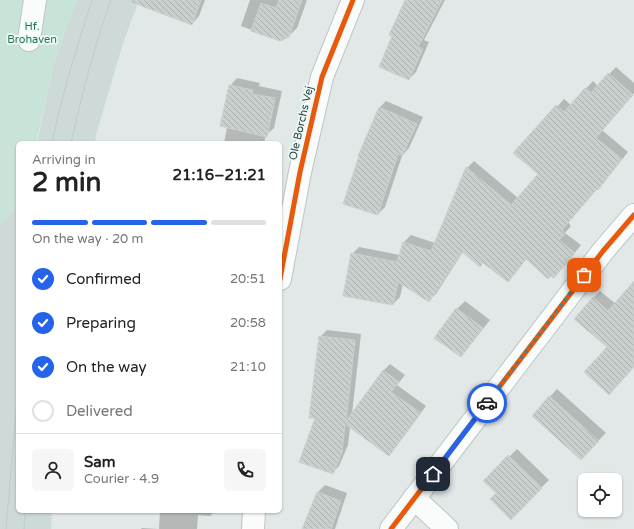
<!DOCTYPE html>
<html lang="en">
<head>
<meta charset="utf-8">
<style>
	:root { --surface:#fff; --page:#f6f6f6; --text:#222; --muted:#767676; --line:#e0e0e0; --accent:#2563eb }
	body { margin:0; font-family:"Varela Round",sans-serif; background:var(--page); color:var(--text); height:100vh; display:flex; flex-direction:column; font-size:15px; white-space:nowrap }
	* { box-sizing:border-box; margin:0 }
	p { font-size:13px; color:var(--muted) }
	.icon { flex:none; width:22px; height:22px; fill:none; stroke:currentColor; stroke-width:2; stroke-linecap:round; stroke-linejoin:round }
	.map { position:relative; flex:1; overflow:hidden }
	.side { position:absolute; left:16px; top:141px; width:266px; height:372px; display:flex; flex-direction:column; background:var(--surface); border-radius:6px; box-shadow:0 1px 3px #0004 }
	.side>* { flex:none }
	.controls { position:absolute; left:578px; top:473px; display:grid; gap:8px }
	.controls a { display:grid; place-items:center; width:44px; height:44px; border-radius:6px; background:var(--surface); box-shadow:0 1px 3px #0004; font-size:20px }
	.pin { position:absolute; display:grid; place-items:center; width:34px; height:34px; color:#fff; margin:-17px; border-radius:8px; box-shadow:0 2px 6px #0006 }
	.courier { position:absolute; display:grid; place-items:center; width:40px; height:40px; margin:-20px; border:3px solid #2563eb; border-radius:50%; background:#fff; color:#222; box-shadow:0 1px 5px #0007 }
	.overview em { font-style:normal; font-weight:700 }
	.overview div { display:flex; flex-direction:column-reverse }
	.overview { display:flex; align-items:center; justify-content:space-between; height:68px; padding:0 16px }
	h1 { font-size:26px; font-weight:700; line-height:30px }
	.bar { display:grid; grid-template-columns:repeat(4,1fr); gap:6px 4px; align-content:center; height:48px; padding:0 16px }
	.bar i { height:5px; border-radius:3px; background:var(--line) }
	.bar .current { background:var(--accent) }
	.bar p { grid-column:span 4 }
	.line { display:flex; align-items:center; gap:10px; padding:0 16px; border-top:1px solid var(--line) }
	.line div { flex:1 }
	.round { display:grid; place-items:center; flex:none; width:42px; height:42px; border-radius:6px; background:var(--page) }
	ol { padding:0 16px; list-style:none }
	li { display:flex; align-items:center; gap:12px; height:44px }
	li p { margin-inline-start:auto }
	li .icon { padding:4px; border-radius:50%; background:var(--accent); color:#fff; stroke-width:4 }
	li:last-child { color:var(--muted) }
	li i { width:22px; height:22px; border:2px solid var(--line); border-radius:50% }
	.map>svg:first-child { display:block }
	.built { fill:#cedad8 }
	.garden { fill:#c8e3d7 }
	.shadow { fill:#0003 }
	.building { fill:url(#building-back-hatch); stroke:#cad1d0 }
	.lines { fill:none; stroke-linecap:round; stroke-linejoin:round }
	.minor-casing { stroke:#bec5c4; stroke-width:24 }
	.minor { stroke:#fafcfb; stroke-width:22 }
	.tram { stroke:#c5caca; stroke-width:1 }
	.cycleway-casing { stroke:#eef8f5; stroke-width:8 }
	.cycleway { stroke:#e8590c; stroke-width:5 }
	.done { stroke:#627877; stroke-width:4; stroke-dasharray:0 7.2 }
	.route { stroke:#2563eb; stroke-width:5 }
	.labels { text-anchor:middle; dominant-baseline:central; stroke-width:3.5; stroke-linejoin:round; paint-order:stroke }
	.park-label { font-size:11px; fill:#257658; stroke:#eef8f5 }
	.street-label { font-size:11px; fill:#1e3c3b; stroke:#eef8f5 }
</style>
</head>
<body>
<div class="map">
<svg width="634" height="529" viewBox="0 0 634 529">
	<defs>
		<pattern id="building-back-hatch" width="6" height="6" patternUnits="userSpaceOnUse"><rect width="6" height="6" fill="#c8cfcd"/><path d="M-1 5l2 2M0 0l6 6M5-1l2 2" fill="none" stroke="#abb3b1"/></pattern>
	</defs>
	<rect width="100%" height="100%" fill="#e1e8e7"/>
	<path class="built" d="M77,0H139L123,43L96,135L95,143H37L54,63Z
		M18,205V511H52L51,529H0V226Z"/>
	<path class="garden" d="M0,0H77L54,63L36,143H18V205L0,226Z"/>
	<path class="shadow" d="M166,0H205L199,16L192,24Z
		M250,0H307L297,28L289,36L280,40L241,26Z
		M409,0H445L424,40L429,42L416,72L409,79Z
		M616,67L634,83V93L602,130L628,152L605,181L597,188L568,222L571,226L565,233L581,245L561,270L527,258L515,274L508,281L484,262L463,252L436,294L428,301L403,284L400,297L393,304L352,254L359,247L400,255L404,242L411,235L435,243L467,168L474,161L518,198L539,174L515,153L564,99L571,105L593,81L598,86Z
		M237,78L260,83L259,86L282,91L274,128L266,135L264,143H224L227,127L230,86Z
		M386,101L423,117L409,148L402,156L385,207L378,214L379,108Z
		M634,283V366L608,347L593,298L600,291L616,304Z
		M465,301L490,320L468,348L461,356L435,338L457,309Z
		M327,330L361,334L352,414L383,371L390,364L405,375L397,385L426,406L395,448L388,455L350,427L348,445L339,466L332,473L316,418L320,337Z
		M557,389L606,433L581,458L533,415Z
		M517,449L549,480L511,518L498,493L485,481Z
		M325,485L347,493L335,529H303L318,492Z
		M160,511H215L210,516L198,515L197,529H141L142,528L159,529Z"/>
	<path class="building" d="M132,0H201L192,25L131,2Z
		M279,0H302L289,37L280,41L251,31L261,3L276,8Z
		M405,0H442L418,47L423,49L409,80L379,67L392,36L389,35Z
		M608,73L633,95L596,138L622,159L598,190L597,189L562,230L565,234L559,240L575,253L554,278L551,276L548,279L526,259L508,282L483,263L480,267L462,252L429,302L398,282L393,305L343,296L351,253L397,262L403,242L431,251L466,167L511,205L538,174L513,153L556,105L564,112L585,88L591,93Z
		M229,85L253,90L252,94L275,98L267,137L220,126Z
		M379,107L417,124L402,156L398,154L378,215L343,204L359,156H358Z
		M634,281V367L609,395L584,372L607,347L574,319L593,297L608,311Z
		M456,308L483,328L461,357L434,338Z
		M319,336L355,340L346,421L383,370L399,382L391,392L421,413L389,456L345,424L342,453L333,474L299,462L315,418H309Z
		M549,396L599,441L581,460L532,416Z
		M508,455L542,488L511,520L490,499L496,493L483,481Z
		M317,492L341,501L331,529H302Z"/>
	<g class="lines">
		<defs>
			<path id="minor" d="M29,40L35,0
				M280,279L300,172L322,77L353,0
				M414,498L447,529
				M253,529L254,511
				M391,529L603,251L634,215"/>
		</defs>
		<use href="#minor" class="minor-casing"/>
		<use href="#minor" class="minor"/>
		<path class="tram" d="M52,143C62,94 77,47 92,0
			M71,143C82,95 94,46 111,0
			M6,529L18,389
			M24,529L25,511"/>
		<defs>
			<path id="cycleway" d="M280,279L300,172L322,77L353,0
				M391,529L603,251L634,215"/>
		</defs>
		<use href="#cycleway" class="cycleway-casing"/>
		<use href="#cycleway" class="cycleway"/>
	</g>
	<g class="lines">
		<path class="done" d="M487,403L584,275"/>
		<path class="route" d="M433,474L487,403"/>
	</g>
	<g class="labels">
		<g class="park-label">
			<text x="32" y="26">Hf.<tspan x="32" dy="13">Brohaven</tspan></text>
		</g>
		<g class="street-label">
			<text transform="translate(301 123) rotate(-77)">Ole Borchs Vej</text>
		</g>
	</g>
</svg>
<div class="controls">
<a><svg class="icon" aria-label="locate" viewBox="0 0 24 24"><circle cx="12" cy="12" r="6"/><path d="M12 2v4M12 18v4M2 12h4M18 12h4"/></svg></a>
</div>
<div class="pin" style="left:584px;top:275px;background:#ea580c"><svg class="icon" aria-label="bag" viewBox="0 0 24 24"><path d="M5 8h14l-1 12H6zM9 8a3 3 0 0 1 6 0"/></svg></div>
<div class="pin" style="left:433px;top:474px;background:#1f2937"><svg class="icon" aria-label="home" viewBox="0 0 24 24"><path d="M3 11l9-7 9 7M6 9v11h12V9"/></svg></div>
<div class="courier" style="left:487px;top:403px"><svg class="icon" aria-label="car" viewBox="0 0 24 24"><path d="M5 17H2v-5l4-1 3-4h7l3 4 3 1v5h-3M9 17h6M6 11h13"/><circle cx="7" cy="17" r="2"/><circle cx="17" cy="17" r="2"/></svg></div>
<section class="side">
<div class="overview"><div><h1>2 min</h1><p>Arriving in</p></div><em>21:16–21:21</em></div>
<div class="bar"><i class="current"></i><i class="current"></i><i class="current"></i><i></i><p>On the way · 20 m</p></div>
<ol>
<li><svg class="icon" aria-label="check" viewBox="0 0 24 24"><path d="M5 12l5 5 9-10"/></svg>Confirmed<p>20:51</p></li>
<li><svg class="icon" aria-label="check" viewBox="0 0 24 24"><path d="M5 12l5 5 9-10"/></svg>Preparing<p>20:58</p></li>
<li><svg class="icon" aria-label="check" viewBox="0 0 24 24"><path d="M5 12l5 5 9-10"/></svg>On the way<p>21:10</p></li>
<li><i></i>Delivered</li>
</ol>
<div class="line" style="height:72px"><a class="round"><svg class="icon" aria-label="person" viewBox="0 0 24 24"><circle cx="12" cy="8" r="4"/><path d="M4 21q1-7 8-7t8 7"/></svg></a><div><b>Sam</b><p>Courier · 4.9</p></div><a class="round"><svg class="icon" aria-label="phone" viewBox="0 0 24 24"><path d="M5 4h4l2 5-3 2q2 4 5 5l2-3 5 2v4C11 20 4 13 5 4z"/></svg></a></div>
</section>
</div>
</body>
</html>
